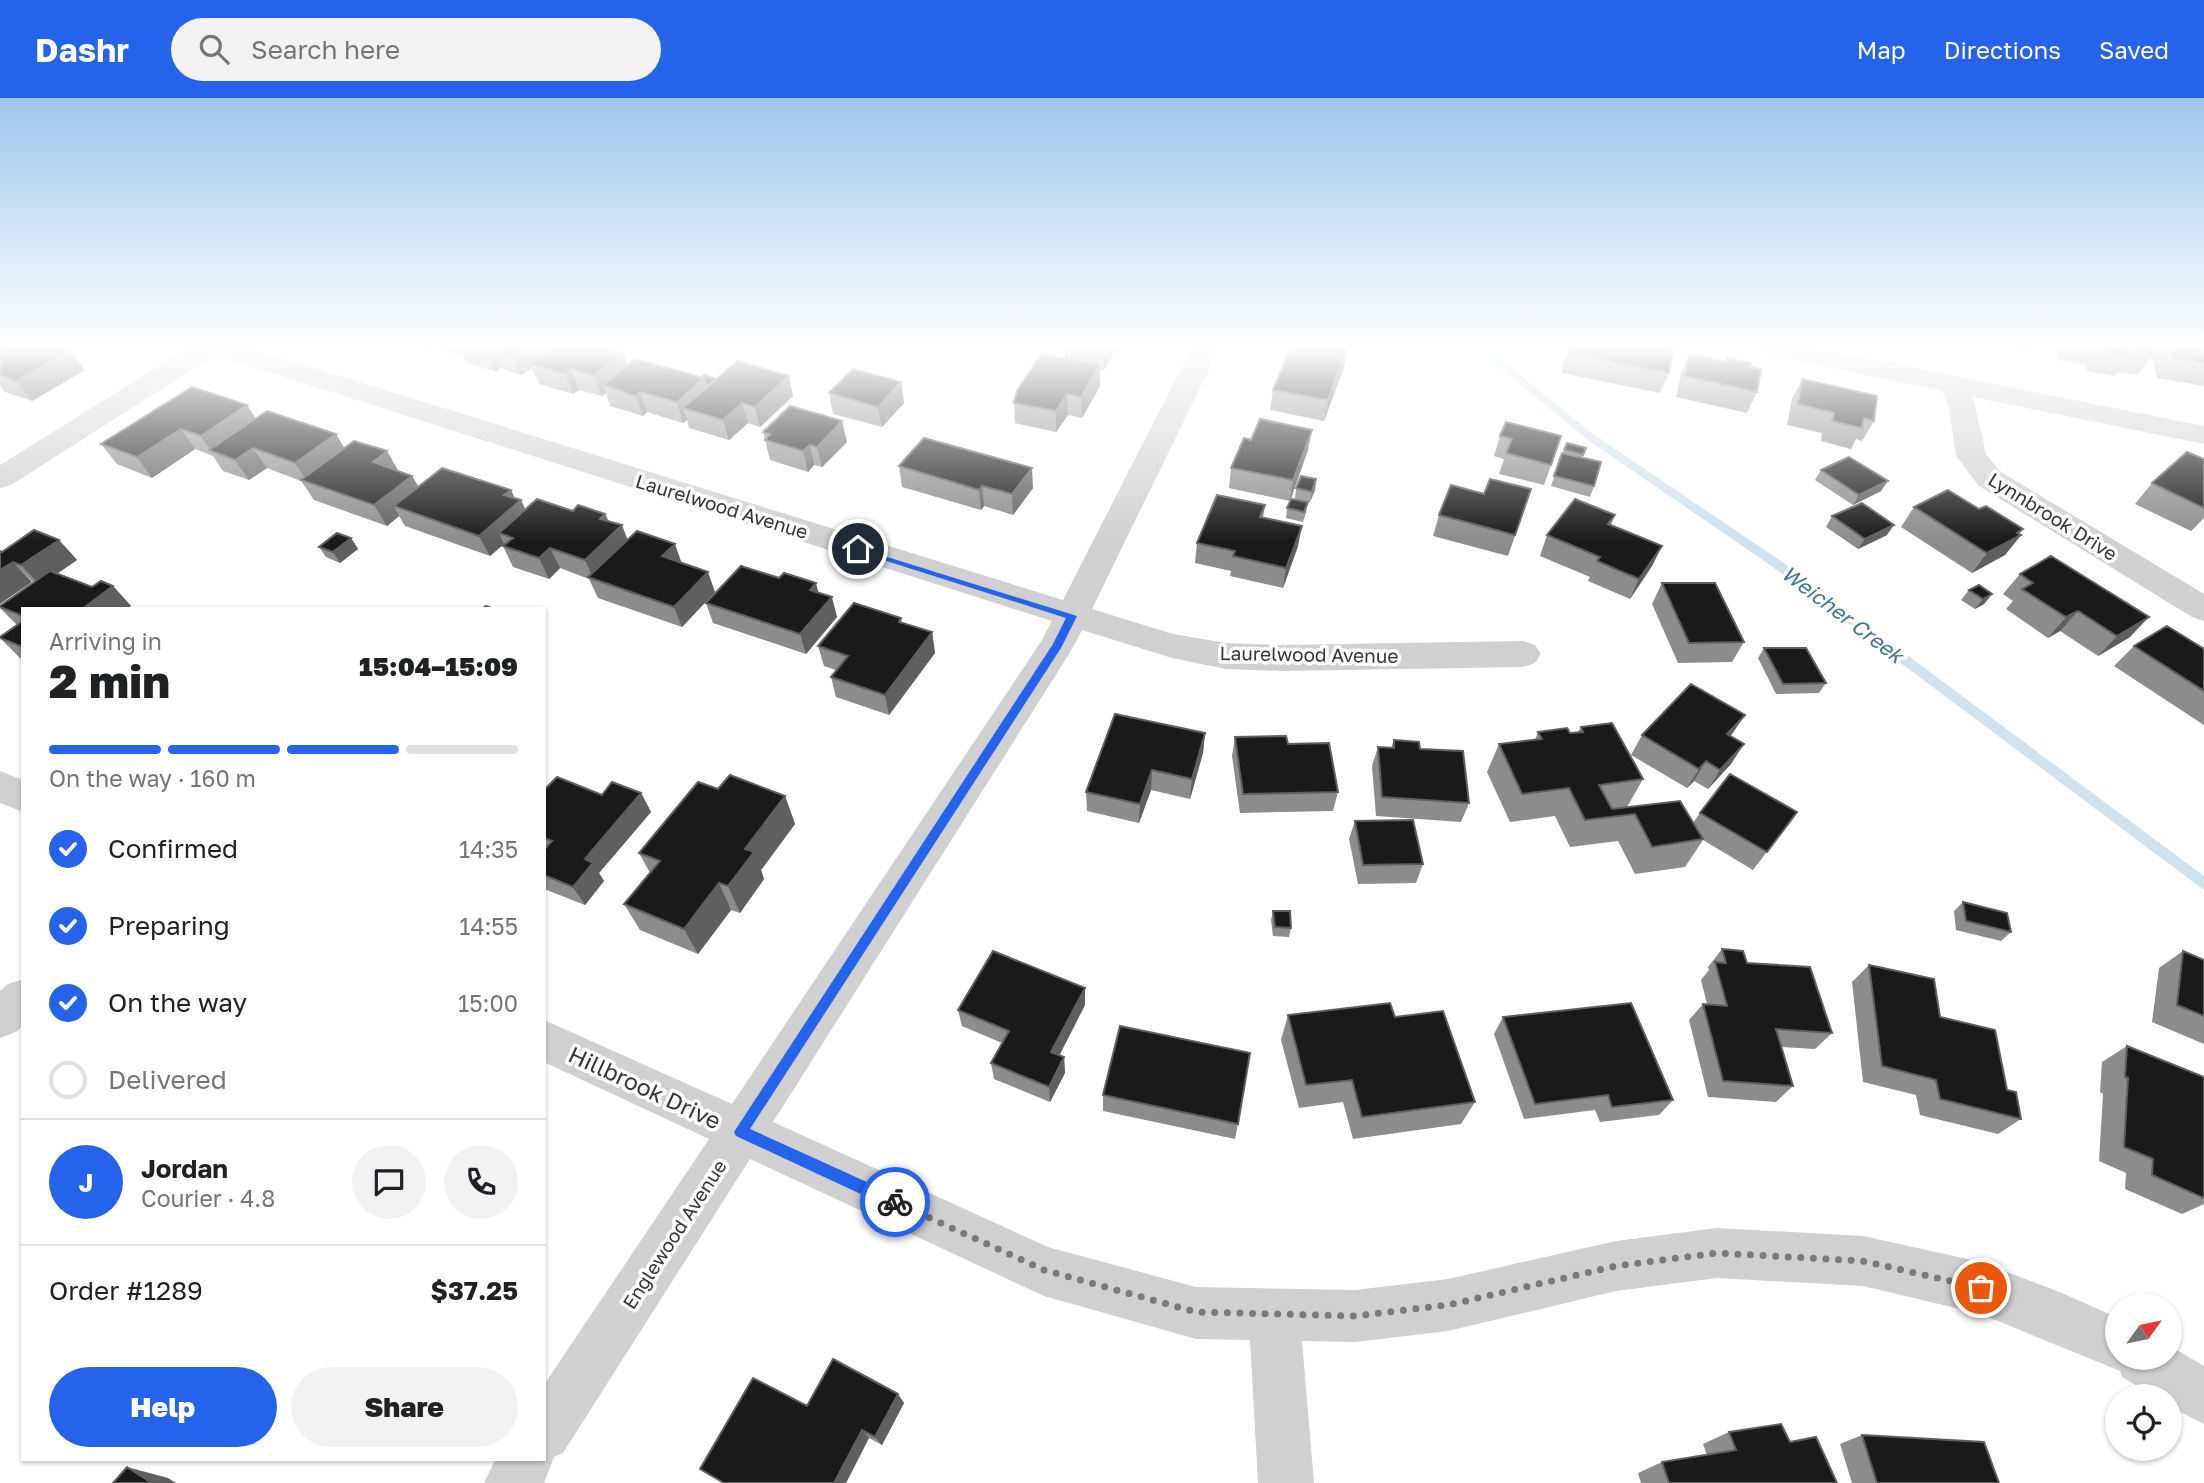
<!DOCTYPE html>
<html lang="en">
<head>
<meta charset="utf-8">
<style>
	:root { --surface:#fff; --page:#f2f2f2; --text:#202124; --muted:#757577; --line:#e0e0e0; --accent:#2563eb }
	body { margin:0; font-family:"Golos Text",sans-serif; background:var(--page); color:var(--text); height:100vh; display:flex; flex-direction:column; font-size:26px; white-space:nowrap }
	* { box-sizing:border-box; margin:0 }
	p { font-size:23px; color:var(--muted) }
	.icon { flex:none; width:38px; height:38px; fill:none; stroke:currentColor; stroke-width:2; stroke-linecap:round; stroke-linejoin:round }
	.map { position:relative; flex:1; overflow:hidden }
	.side { position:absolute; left:21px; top:509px; width:525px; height:854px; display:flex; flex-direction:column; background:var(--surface); border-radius:0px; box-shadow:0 2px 5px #0004 }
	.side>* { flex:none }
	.needle { width:46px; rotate:57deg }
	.controls { position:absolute; left:2105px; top:1195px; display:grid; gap:14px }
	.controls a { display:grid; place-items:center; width:77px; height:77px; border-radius:50%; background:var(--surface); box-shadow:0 2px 5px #0004; font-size:35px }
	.pin { position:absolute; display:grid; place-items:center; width:60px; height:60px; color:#fff; margin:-30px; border:4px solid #fff; border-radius:50%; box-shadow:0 2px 7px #0007 }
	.courier { position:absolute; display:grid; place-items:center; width:70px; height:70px; margin:-35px; border:5px solid #2563eb; border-radius:50%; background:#fff; color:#222; box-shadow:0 2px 9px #0007 }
	.headline em { font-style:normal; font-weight:800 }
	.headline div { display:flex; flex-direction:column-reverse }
	.headline { display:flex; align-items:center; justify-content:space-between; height:119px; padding:0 28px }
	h1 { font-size:46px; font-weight:800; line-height:52px }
	.bar { display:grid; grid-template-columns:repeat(4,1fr); gap:10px 7px; align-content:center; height:84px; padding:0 28px }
	.bar i { height:9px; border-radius:5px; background:var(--line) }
	.bar .active { background:var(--accent) }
	.bar p { grid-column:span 4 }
	.line { display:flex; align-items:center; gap:18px; padding:0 28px; border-top:2px solid var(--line) }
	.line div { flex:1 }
	.round { display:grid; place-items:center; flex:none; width:74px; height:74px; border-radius:37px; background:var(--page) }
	ol { padding:0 28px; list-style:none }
	li { display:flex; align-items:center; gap:21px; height:77px }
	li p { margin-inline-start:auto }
	li .icon { padding:7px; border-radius:50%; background:var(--accent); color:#fff; stroke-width:4 }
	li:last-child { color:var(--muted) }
	li i { width:38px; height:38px; border:4px solid var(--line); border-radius:50% }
	.button { display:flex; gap:14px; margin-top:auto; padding:14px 28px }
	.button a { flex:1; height:80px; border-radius:42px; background:var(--accent); color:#fff; font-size:28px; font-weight:800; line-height:80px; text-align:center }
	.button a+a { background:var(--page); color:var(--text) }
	header { display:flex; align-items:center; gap:42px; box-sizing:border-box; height:98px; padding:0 35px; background:var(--accent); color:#fff }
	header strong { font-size:33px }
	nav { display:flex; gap:38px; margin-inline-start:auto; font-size:24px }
	.search { width:490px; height:63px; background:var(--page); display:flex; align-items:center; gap:18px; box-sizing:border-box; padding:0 24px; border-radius:38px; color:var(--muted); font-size:26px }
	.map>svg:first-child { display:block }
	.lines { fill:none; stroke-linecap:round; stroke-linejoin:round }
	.stream { fill:#cfe2ee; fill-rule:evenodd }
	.minor { fill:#d0d0d0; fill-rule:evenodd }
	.wall { fill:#8c8c8c }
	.shaded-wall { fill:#5f5f5f }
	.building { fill:#1a1a1a; stroke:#5f5f5f; stroke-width:2 }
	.route { fill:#2563eb }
	.done { stroke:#7a7a7a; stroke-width:7; stroke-dasharray:0 12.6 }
	.labels { text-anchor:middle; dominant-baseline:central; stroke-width:7; stroke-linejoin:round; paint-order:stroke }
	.street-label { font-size:19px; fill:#333; stroke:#fff }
	.water-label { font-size:21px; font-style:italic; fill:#3f7597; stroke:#fff }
	.near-street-label { font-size:23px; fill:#333; stroke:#fff }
</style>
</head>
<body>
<header>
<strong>Dashr</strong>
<div class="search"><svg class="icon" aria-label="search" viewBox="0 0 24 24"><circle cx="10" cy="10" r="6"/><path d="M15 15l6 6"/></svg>Search here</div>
<nav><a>Map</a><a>Directions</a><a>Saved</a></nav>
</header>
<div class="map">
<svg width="2204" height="1385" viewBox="0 0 2204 1385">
	<rect width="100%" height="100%" fill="#fff"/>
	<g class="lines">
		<path class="stream" d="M1475,249H1486L1593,336L1778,461L2204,778V792L1770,467L1585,340Z"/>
		<path class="minor" d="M189,249H247L1063,502L1192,249H1220L1092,511L1173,536L1226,545L1281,547L1523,543L1535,547L1541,556L1535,565L1523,569L1281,573L1226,571L1172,560L1082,532L1069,556L773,1024L1048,1149L1196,1189L1355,1192L1448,1181L1616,1143L1717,1130L1863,1138L1981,1164L2062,1195L2118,1220V1260H2170V1248L2204,1268V1326L2170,1309V1298H2154L2122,1279L2120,1273L1981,1216L1863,1188L1717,1180L1616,1193L1448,1233L1355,1244L1302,1243L1314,1385H1258L1250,1242L1196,1241L1044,1198L750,1061L563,1355L554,1359L544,1385H484L495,1362H544V1287L709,1041L544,964V922L732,1006L1042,542L1052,523L215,257L11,387L0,390V367Z
			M1756,249H1811L2204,328V346L1973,299L1986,356L2001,374L2204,496V523L2192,519L1979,388L1956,358L1949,310L1942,293L1769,257L1759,255Z
			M0,673L23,682V714L0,705Z
			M23,881V928L16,934L0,940V893L8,886Z"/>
	</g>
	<path class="wall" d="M0,249L85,272L32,303L5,294L0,287Z
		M414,249H548L549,251L623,255L628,267L701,280L716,281L793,298L760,329L748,325L729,342L689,330L687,322L683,325L647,314L643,318L610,308L606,295L602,298L579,292L573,296L539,286L532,270L521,277L500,270L496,274L466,264L461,255L458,257L436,250L431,254Z
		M1065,249H1122L1120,254L1115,253L1104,272H1100V288L1082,320L1068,317L1056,334L1015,325L1014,305L1065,261Z
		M1568,249H1662L1669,275L1660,295L1561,275Z
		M1985,249H2003L2001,252Z
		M2003,249H2033L2029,254Z
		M2056,249H2151L2152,254L2155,249H2204V288L2157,280L2152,258L2137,277L2118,274L2114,278L2087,273L2086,267L2058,262Z
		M1689,256L1726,264L1727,260L1750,269L1757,294L1747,315L1676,299L1681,276Z
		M1345,266L1324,323L1270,312L1273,292Z
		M1802,281L1874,323L1862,343L1856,341L1851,351L1821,343L1822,335L1787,327L1792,301Z
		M901,284L904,305L882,329L833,316L829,295Z
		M247,307L256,321L336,336L344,350L387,353L398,373L412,378L418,388L511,392L515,400L525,412L573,413L605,416L609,423L628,442L682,465L715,494L682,529L598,500L589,481L560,470L549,481L513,469L503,448L505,447L504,446L490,458L405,428L399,418L387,428L314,402L301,383L267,370L249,382L223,373L213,358L195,351L152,380L117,366L101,346Z
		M763,334L847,344L822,369L814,367L808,374L770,362Z
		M1500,338H1561L1544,387L1499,376L1504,361L1494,358Z
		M1567,345L1586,350L1582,359L1594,388L1590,399L1551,388L1562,355H1563Z
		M1308,352L1290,403L1229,390L1231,370Z
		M2204,361V420L2191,433L2135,406L2152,385Z
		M899,368L1033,390L1013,417L984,408L981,412L902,389Z
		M1821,372L1881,393L1853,407L1815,382Z
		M1316,381L1315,392L1310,404L1295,401L1296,390Z
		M1531,391L1508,458L1433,438L1439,417L1484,396Z
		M1308,404L1306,415L1303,424L1286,420L1287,410Z
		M1265,407L1263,420L1298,448L1283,490L1230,478L1231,473L1195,465L1197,445Z
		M1914,409L2019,436L2021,437L2005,457L1972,475L1901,429Z
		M1615,417L1611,427L1662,448L1652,468L1630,501L1588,483L1590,479L1540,458L1547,437Z
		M1832,418L1887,437L1858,451L1826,429Z
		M351,440L358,451L340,465L326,459L319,449Z
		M59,442L77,462L57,476L92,489L113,488L131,508L23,511V561L20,560L0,540L17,527L0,510V508L33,484L2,454Z
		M2020,476L2130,539L2098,558L2060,533L2048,540L2006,511L2013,503L2003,496Z
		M1662,485L1744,544L1732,564L1678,565L1652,506Z
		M1969,492L1992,496L1984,506L1975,511L1961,502Z
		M818,494L837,519L806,556L713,525L706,505Z
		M901,520L902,525L932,534L935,555L889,617L836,599L831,579L836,572L824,568L818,548Z
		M2134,548L2204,551V627L2114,568Z
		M1764,550L1826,585L1819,595L1776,596L1758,560Z
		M1745,617L1730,638L1731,666L1708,691L1694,683L1687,690L1631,657L1642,637Z
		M1581,629L1643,681L1627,709L1612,711L1693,725L1700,715L1797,714L1753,772L1703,742L1685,769L1635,776L1618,743L1570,749L1555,718L1510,724L1487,674L1499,646L1535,642L1538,634L1570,635L1578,634Z
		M1205,635L1203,655L1190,701L1151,692L1139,725L1087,713L1086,694Z
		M1235,639L1288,646L1338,694L1333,713L1240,715L1232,658Z
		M1394,642L1420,651L1469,705L1461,724L1376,718L1372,668L1378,649L1391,650Z
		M718,691L785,698L795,726L761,772L764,781L740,815L731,812L698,856L640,832L624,806L650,775L639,755Z
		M544,692L602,697L641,695L651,714L599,775L604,783L585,807L544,791Z
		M1355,723L1423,766L1416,785L1358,786L1349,741Z
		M1963,804L2011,834L2001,843L1956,832L1954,813Z
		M1273,813L1291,830L1289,839L1273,838L1271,822Z
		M1722,851L1747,865L1832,935L1815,951L1781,949L1793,988L1776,1004L1708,999L1689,922L1703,906H1707L1701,882L1709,872L1708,869Z
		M2183,853L2204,862V946L2152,924L2159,870Z
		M1869,867L1940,919L2021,1021L1998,1036L1920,1017L1916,997L1863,984L1852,884Z
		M1085,907L1059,957L1064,959L1065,975L1050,1004L994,981L991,965L1002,945L962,928L958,912Z
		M1288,917L1395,919L1475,1004L1461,1026L1353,1041L1343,1004L1299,1010L1281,942Z
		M1503,919L1673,1002L1659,1017L1600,1024L1595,1012L1524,1021L1494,936Z
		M2127,948L2204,979V1106L2182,1116L2125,1091L2126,1075L2099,1063L2103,996L2100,994L2102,964Z
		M1103,997L1238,1026L1235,1041L1103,1013Z
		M904,1305L882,1347L869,1340L846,1385H723L700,1371L807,1308Z
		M1729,1334L1790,1344L1837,1385H1641L1638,1375L1662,1364L1707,1357L1703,1346Z
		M1862,1337L1999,1385H1852L1840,1346Z"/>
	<path class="shaded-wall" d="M428,249H435L436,250L431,254Z
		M455,249H459L461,255L458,257Z
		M523,249H548L551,255L530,266L532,270L521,277L513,257Z
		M1106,249H1115V253L1104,272V252Z
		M1347,249L1345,266L1324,323L1328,302Z
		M491,250L500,270L496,274L487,254Z
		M70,252L85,272L32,303L16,283Z
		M623,255L630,275L603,287L606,295L602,298L594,278Z
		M1100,267V288L1082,320L1081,299Z
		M571,271L579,292L573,296L565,276Z
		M789,278L793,298L760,329L755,309Z
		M704,280L710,301L683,310L687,322L683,325L677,304Z
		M901,284L904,305L882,329L878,309Z
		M640,294L647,314L643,318L636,298Z
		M1067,296L1068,317L1056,334V313Z
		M742,305L748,325L729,342L723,322Z
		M247,307L260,328L211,353L201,338Z
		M842,323L847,344L822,369L817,349Z
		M181,331L195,351L152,380L137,359Z
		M1312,332L1308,352L1290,403L1293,382Z
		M336,336L348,356L308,385L295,365Z
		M810,347L814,367L808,374L803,353Z
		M253,350L267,370L249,382L235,362Z
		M387,353L399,374L373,364Z
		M1032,370L1033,390L1013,417L1012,396Z
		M412,378L424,398L394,408L399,418L387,428L374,407Z
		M1316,381L1315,392L1310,404L1312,394Z
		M1888,383L1881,393L1853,407L1859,397Z
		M982,388L984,408L981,412L979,392Z
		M511,392L517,406L521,402L531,423L499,435L504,446L490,458L479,438L504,397Z
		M605,416L613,435L622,427L630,448L594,482L585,462L600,421Z
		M1894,427L1887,437L1858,451L1865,441Z
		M1302,428L1298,448L1283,490L1286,470Z
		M2023,431L2016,440L2021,437L2005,457L1972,475L1987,455Z
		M351,440L358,451L340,465L333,454Z
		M59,442L77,462L40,487L21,467Z
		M675,446L682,466L662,458Z
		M1662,448L1652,468L1630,501L1639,481Z
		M550,450L560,470L549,481L539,460Z
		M13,464L32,484L0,506V472Z
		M708,474L715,494L682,529L674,509Z
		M816,485L821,505L810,492Z
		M113,488L131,508L127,511H82Z
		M1992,496L1984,506L1975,511L1983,501Z
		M832,499L837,519L806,556L800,536Z
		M2078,513L2060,533L2048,540L2066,519Z
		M2149,519L2130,539L2098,558L2117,538Z
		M932,534L935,555L889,617L885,597Z
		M1745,617L1732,636L1714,656L1727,636Z
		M1205,635L1203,655L1190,701L1192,681Z
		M1744,646L1731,666L1708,691L1720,672Z
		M1706,663L1694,683L1687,690L1699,671Z
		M1152,672L1151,692L1139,725L1140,706Z
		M641,695L651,714L599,775L604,783L585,807L573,789L585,761Z
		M785,698L795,726L761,772L764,781L740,815L728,788L745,751Z
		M719,785L731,812L698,856L684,831Z
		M1085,890V907L1053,970L1051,954Z
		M1064,959L1065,975L1050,1004L1049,989Z
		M898,1296L904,1305L882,1347L875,1339Z
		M862,1332L869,1340L846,1385H834Z
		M127,1369L168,1380L176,1385H152Z"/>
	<path class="building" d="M0,249H63L70,252L16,283L0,277V267L3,265L0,264Z
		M473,249H523L513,257L491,250L487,254Z
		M552,249H605L623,255L594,278L571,271L565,276L530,266Z
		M1088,249H1106L1104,252Z
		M1291,249H1347L1328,302L1273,292Z
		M1570,249H1662L1673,251L1669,275L1568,255Z
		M2101,249H2151L2153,257L2128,252L2129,258L2102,253Z
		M2170,249H2204V265L2173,260Z
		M1041,256L1100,267L1081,299L1067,296L1056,313L1014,305L1017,293Z
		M1689,256L1727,264V260L1751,265L1750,269L1761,271L1757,294L1685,278Z
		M635,261L704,280L677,304L640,294L636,298L603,287Z
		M737,263L789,278L755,309L742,305L723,322L683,310Z
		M853,271L901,284L878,309L829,295Z
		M704,277L716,281L708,288L706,287L704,280H701Z
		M1802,281L1877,298L1874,323L1864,320L1862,330L1832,323L1834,315L1798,306Z
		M192,289L247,307L201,338L181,331L137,359L101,346Z
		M790,308L842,323L817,349L810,347L803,353L765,342L770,336L763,334Z
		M267,313L336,336L295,365L253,350L235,362L209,352Z
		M1260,321L1312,332L1293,382L1231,370L1244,340L1251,342Z
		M1506,324L1561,338L1551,367L1506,355L1512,341L1500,338Z
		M924,340L1032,370L1012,396L982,388L979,392L899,368Z
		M354,343L387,353L373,364L412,378L374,407L301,382Z
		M1567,345L1586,350L1583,357L1564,352Z
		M2187,354L2204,361V410L2152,385Z
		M1562,355L1601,364L1594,388L1554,378Z
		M1849,359L1888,383L1859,397L1821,372Z
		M442,370L511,392L504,397L521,402L479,438L394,408Z
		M1301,378L1316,381L1312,394L1296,390Z
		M1490,381L1531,391L1515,437L1439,417L1451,387L1484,396Z
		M1948,392L1979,411L1986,408L2023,431L2017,435L2021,437L1987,455L1914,409Z
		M1217,397L1265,407L1260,419L1302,428L1286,470L1233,458L1235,453L1197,445Z
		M537,401L573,413L578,407L605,416L600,421L622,427L585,462L550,450L539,460L503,448L513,440L499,435Z
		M1291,401L1308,404L1304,414L1287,410Z
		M1575,401L1615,417L1608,426L1662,448L1639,481L1597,463L1600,459L1547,437Z
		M1862,405L1894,427L1865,441L1832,418Z
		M34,432L59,442L21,467L13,464L0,472V453L2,454Z
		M637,433L675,446L662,458L708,474L674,509L588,479Z
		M337,435L351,440L333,454L319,449Z
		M2051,458L2149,519L2117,538L2078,513L2066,519L2022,491L2033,485L2020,476Z
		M741,468L779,480L784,475L816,485L810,492L832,499L800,536L706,505Z
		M50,473L92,489L101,483L113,488L82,511H23V518L0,509V508Z
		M1662,485H1715L1744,544L1689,545Z
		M1979,487L1992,496L1983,501L1969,492Z
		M854,505L901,520L899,524L932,534L885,597L831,579L848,558L818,548Z
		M486,508L494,511H482Z
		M23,523V549L0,540V539Z
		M2167,528L2204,551V593L2134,548Z
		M1764,550H1806L1826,585L1783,586Z
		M1691,586L1745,617L1727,636L1744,646L1720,672L1706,663L1699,671L1642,637Z
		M1115,616L1205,635L1192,681L1152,672L1140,706L1086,694Z
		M1612,625L1643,681L1599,687L1612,711L1680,703L1703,741L1652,749L1635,716L1585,722L1569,690L1522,696L1499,646L1542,641L1538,634L1567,630L1570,635L1583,634L1581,629Z
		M1286,638L1288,646L1329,645L1338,694L1243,696L1235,639Z
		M1394,642L1419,644L1420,651L1463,653L1469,705L1382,699L1378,649L1394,650Z
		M1730,676L1797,714L1767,754L1700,715Z
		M730,677L785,698L745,751L754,754L728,788L719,785L684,831L624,806L660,763L639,755L698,684L718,691Z
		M557,679L602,697L612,684L641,695L585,761L593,765L573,789L544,777V752L552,743L544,740V692Z
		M1413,722L1423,766L1363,767L1355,723Z
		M1963,804L2007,815L2011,834L1966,823Z
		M1273,813H1290L1291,830L1275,829Z
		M1722,851L1743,853L1747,865L1810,869L1832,935L1776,931L1793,988L1723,983L1703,906L1727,908L1715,864L1726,865Z
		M993,853L1085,890L1051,954L1064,959L1049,989L991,965L1009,933L958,912Z
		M2183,853L2204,862V918L2177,907Z
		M1869,867L1934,881L1940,919L1995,932L2007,992L2016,994L2021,1021L1940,1001L1936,982L1882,968Z
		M1390,905L1395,919L1443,913L1475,1004L1362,1019L1352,982L1306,987L1288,917Z
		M1631,905L1673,1002L1612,1009L1608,997L1535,1006L1503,919Z
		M1120,928L1250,955L1238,1026L1103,997Z
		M2127,948L2204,979V1100L2152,1077L2153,1061L2124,1049L2128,980L2125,979Z
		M833,1261L898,1296L875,1339L862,1332L834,1385H724L700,1371L753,1280L807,1308Z
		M1781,1326L1790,1344L1816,1339L1837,1385H1669L1662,1364L1736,1352L1729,1334Z
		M1862,1337L1984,1344L1999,1385H1877Z
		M127,1369L152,1385H113Z"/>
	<linearGradient id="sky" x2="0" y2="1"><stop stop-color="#9ec6ea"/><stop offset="0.56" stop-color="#fff"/><stop offset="1" stop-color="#fff" stop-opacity="0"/></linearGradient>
	<rect width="2204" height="443" fill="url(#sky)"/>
	<path class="route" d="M855,449L1077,518L1061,550L750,1031L900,1099L902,1104L900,1109L895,1112L736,1038L734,1034L1053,546L1066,520L855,453Z"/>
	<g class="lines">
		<path class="done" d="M895,1104L1044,1172L1196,1214L1355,1218L1448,1207L1616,1168L1717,1155L1863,1163L1981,1190"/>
	</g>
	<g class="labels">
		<g class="street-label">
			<text transform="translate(722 408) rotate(17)">Laurelwood Avenue</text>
			<text transform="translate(2053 418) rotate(32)">Lynnbrook Drive</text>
			<text transform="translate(1309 556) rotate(1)">Laurelwood Avenue</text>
			<text transform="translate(674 1136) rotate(-57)">Englewood Avenue</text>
		</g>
		<g class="water-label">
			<text transform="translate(1843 516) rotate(37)">Weicher Creek</text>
		</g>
		<g class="near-street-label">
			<text transform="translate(645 989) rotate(25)">Hillbrook Drive</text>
		</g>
	</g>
</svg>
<div class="controls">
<a><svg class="needle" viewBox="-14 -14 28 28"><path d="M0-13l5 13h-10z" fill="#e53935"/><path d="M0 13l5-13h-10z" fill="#757577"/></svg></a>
<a><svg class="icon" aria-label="locate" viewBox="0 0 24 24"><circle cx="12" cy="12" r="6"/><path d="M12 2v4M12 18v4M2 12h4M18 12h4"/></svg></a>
</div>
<div class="pin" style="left:1981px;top:1190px;background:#ea580c"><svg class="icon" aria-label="bag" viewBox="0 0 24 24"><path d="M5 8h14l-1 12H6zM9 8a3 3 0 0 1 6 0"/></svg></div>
<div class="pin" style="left:858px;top:451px;background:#1f2937"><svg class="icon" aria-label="home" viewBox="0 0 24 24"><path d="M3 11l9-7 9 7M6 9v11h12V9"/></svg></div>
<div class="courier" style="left:895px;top:1104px"><svg class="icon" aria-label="bike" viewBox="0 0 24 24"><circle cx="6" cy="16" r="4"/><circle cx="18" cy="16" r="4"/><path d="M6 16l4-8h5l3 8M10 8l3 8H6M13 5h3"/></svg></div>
<section class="side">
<div class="headline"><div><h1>2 min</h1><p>Arriving in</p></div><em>15:04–15:09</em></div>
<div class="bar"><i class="active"></i><i class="active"></i><i class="active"></i><i></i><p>On the way · 160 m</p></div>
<ol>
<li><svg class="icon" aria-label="check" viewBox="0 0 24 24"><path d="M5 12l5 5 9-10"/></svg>Confirmed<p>14:35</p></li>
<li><svg class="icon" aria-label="check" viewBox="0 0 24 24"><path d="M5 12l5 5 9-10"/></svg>Preparing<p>14:55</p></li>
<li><svg class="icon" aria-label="check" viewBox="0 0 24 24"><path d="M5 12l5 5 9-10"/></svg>On the way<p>15:00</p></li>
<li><i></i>Delivered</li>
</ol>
<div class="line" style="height:126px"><b class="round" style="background:var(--accent);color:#fff">J</b><div><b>Jordan</b><p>Courier · 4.8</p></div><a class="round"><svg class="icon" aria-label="chat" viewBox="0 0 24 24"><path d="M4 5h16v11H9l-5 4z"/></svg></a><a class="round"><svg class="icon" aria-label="phone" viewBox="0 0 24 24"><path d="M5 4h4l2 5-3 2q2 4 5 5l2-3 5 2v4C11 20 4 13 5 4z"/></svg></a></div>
<div class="line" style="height:91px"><div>Order #1289</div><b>$37.25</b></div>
<div class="button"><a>Help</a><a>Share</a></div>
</section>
</div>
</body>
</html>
